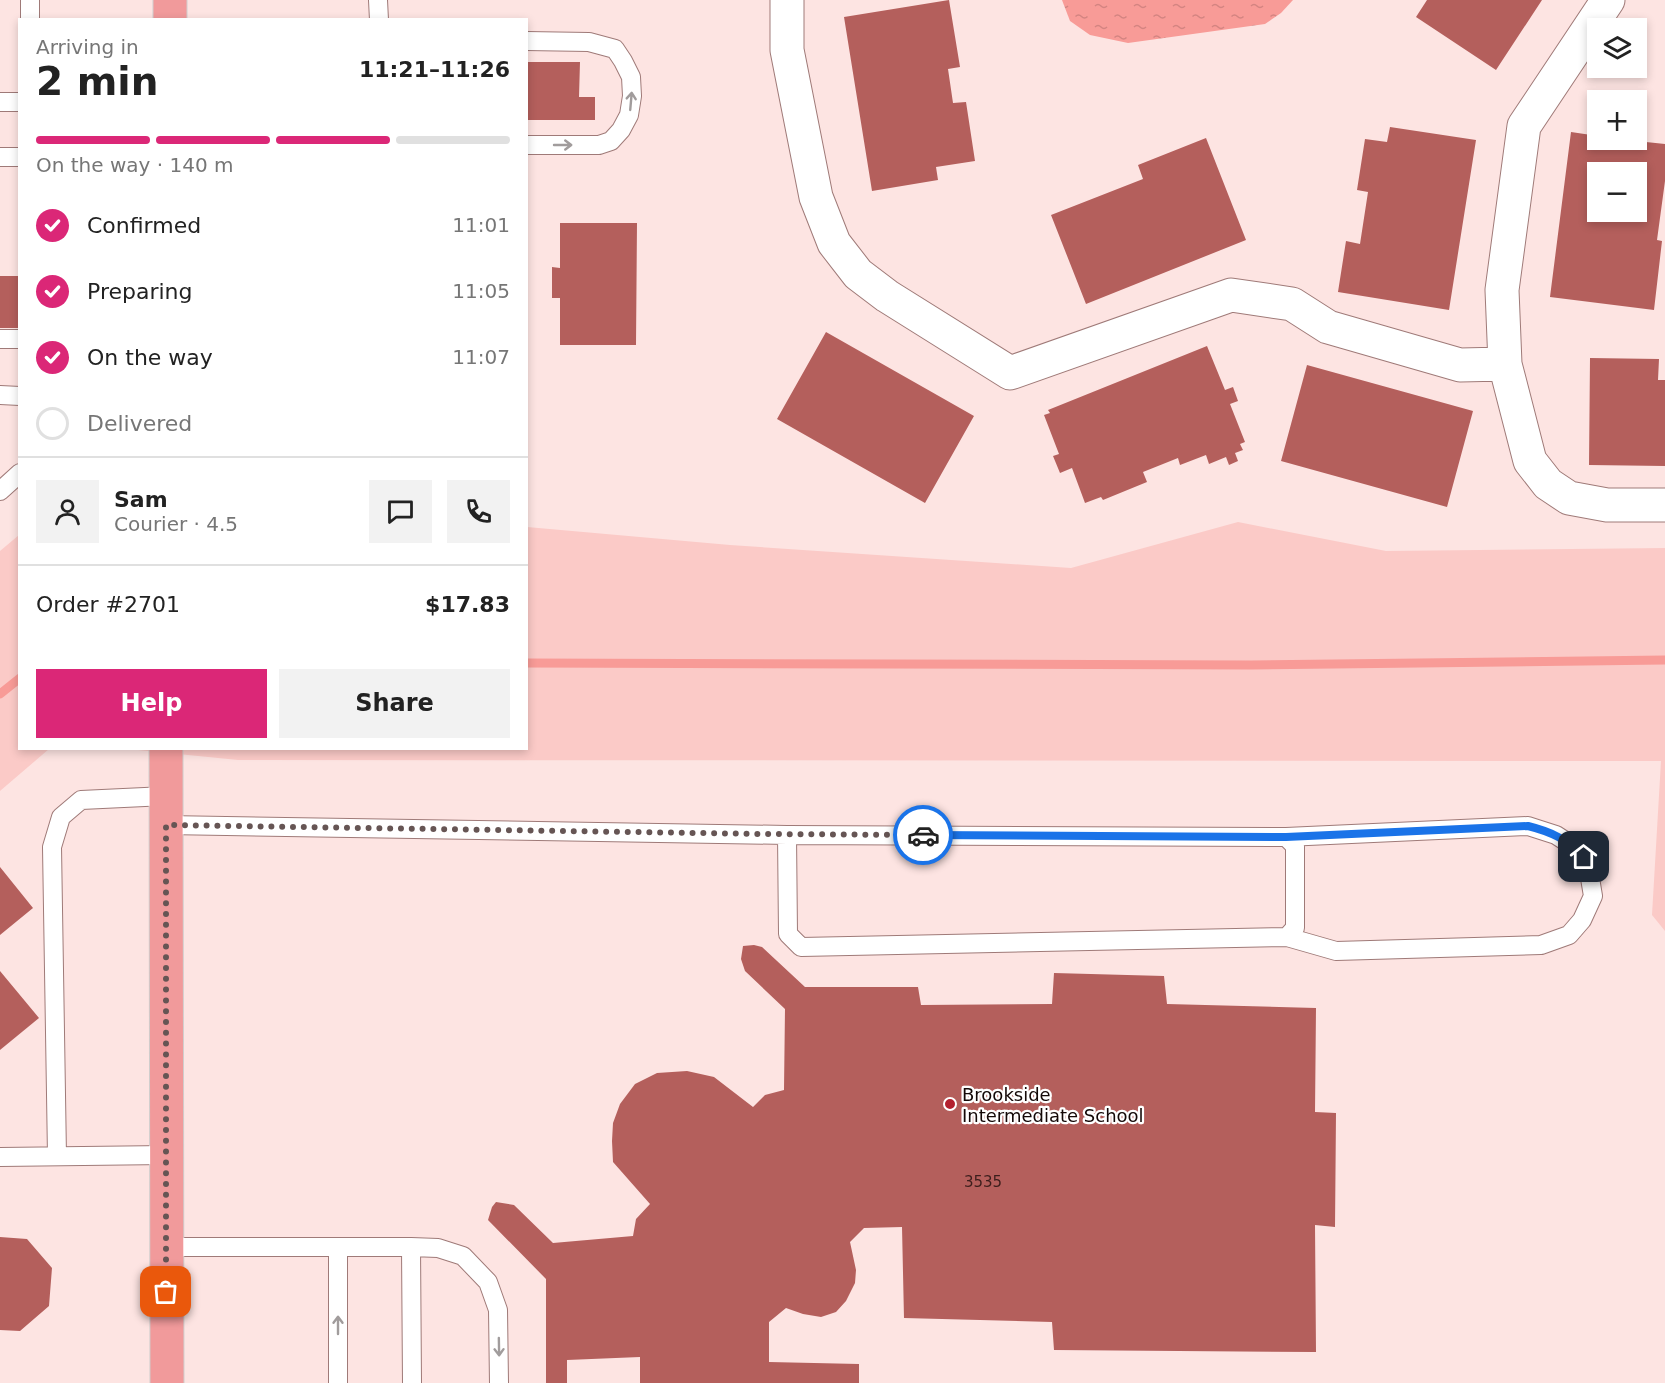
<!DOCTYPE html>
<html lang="en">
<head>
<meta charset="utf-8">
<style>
	:root { --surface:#fff; --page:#f2f2f2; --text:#222; --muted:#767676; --line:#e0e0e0; --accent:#db2777 }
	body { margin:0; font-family:"DejaVu Sans",sans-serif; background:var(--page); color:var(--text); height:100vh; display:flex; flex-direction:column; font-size:22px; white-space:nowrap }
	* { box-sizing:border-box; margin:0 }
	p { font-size:20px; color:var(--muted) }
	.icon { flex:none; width:33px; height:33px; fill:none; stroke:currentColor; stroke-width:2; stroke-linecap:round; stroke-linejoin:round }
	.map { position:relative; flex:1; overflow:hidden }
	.details { position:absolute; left:18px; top:18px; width:510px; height:732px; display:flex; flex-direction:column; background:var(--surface); border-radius:0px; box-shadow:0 3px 9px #0003 }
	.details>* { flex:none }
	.tools { position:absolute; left:1587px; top:18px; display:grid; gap:12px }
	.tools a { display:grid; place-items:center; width:60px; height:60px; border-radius:0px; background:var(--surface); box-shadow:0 3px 9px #0003; font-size:30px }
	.pin { position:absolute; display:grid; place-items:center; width:51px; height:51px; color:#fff; margin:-26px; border-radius:12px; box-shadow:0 3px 9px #0006 }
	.courier { position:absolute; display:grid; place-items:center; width:60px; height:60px; margin:-30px; border:4px solid #1a73e8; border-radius:50%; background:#fff; color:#222; box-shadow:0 2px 8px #0007 }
	.summary em { font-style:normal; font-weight:700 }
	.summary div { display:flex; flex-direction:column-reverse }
	.summary { display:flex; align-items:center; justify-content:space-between; height:102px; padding:0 18px }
	h1 { font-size:39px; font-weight:700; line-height:45px }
	.bar { display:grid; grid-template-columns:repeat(4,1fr); gap:9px 6px; align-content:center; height:72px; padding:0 18px }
	.bar i { height:8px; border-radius:4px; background:var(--line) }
	.bar .current { background:var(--accent) }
	.bar p { grid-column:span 4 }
	.line { display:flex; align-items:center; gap:15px; padding:0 18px; border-top:2px solid var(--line) }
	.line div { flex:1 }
	.round { display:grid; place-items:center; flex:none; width:63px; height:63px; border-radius:0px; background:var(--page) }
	ol { padding:0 18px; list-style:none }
	li { display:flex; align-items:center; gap:18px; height:66px }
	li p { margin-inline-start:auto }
	li .icon { padding:6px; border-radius:50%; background:var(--accent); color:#fff; stroke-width:4 }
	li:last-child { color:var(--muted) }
	li i { width:33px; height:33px; border:3px solid var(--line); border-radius:50% }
	.button { display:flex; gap:12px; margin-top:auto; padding:12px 18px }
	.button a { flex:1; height:69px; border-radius:0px; background:var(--accent); color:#fff; font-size:24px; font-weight:700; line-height:69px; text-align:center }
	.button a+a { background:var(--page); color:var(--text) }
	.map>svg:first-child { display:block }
	.grass { fill:#fbcac7 }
	.water { fill:url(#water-ripples) }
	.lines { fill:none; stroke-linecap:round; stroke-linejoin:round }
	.stream { stroke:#f89b97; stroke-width:9 }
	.building { fill:#b45f5c; fill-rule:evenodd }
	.service-casing { stroke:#9f7a78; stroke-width:20 }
	.minor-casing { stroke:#9f7a78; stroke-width:35 }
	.primary-casing { stroke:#d0cecd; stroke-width:35 }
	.service { stroke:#fff; stroke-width:18 }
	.minor { stroke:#fff; stroke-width:33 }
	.primary { stroke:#f19a9b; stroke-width:33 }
	.oneway { stroke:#a19c9c }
	.done { stroke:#665554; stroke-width:6; stroke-dasharray:0 10.8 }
	.route { stroke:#1a73e8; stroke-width:8 }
	.poi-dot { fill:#b3212f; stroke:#fff; stroke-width:2 }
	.labels { text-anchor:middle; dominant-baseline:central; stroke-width:4.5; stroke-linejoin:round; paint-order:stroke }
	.number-label { font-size:15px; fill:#3c1e1c }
	.poi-label { font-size:18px; fill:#140807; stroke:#fff; text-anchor:start }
</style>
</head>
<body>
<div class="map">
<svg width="1665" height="1383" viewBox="0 0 1665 1383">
	<defs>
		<pattern id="water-ripples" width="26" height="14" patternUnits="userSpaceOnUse" patternTransform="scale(1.5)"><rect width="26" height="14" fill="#f89b97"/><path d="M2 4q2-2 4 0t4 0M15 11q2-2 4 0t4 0" fill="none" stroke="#d48481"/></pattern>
	</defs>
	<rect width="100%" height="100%" fill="#fde4e2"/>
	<path class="grass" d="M1238,522L1386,551L1665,548V931L1652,915L1661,761L238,760L128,749L526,748L527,527L730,545L1071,568Z
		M19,535L20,748L49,749L0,791V551Z"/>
	<path class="water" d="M1062,0H1293L1281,13L1265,24L1128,43L1090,35L1070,21Z"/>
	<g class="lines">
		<path class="stream" d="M526,663L1251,665L1665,660
			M0,694L20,678"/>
	</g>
	<path class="building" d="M949,0L960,67L948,69L953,103L966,102L975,161L936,167L938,180L872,191L844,17Z
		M1427,0H1542L1496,70L1416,17Z
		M526,62H580L579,97H595V120H526Z
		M1390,127L1476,140L1449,310L1338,292L1346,241L1360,244L1368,192L1357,190L1365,139L1387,142Z
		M1571,132L1598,136V140H1627L1665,144V181L1657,240L1662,241L1654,310L1550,297ZM1598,172H1636V212H1598Z
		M1206,138L1246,240L1086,304L1051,215L1143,179L1138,165Z
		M560,223H637L636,345H560V298H552V267L560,268Z
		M0,276H20V328H0Z
		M826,332L974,416L925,503L777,419Z
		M1207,346L1225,390L1233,387L1238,401L1230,404L1245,442L1240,444L1243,450L1235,453L1238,461L1229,465L1226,457L1209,464L1206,455L1180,465L1178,458L1143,472L1147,482L1103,500L1101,497L1085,503L1072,468L1060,473L1053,456L1059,454L1044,415L1050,413L1048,410Z
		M1590,358L1659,359L1658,380H1665V466L1589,465Z
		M1307,365L1473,411L1447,507L1281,461Z
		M0,867L33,908L0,935Z
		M754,945L762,947L805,987H918L921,1005L1052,1004L1054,973L1164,976L1167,1004L1316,1008L1315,1112L1336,1113L1335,1227L1315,1225L1316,1352L1054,1350L1052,1322L904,1318L902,1227L864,1228L850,1242L856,1270L855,1283L846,1301L836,1312L821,1317L803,1314L786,1308L769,1322V1362L859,1364V1383H640V1357L567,1360V1383H546V1279L488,1220L492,1207L496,1202L514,1205L553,1243L633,1236L636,1219L650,1204L613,1162L612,1141L613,1123L620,1104L635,1084L657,1073L687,1071L714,1077L753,1107L765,1095L784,1090L785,1009L745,971L741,959L743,946Z
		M0,971L39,1018L0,1050Z
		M0,1237L27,1239L52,1268L49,1306L20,1331L0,1330Z"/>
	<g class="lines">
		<defs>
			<path id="service" d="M30,0V20
				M378,0L379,20
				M526,41L589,42L615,49L623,61L631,77L632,96L629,115L621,130L611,141L599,145H526
				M0,102H20
				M0,157H20
				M0,339H20
				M0,395L20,396
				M0,491L20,473
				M166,825L787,835L1286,837L1295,846V928L1287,937L801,947L788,934L787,835
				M1286,837L1528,826L1556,835L1573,846L1584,857L1590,878L1593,896L1582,920L1569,935L1541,945L1336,951L1287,937
				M57,1156L52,847L61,817L81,800L166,796
				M0,1157L166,1155
				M166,1247H411L438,1248L463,1256L488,1282L498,1310L499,1383
				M411,1247L412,1383
				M338,1383V1247"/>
			<path id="minor" d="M787,0V50L816,197L834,243L858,274L887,296L1010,373L1231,295L1292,304L1328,327L1460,365L1505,364
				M1608,0L1524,126L1502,290L1505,364L1530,461L1548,484L1569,498L1607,505H1665"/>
			<path id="primary" d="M170,0V20
				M166,748L167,1383"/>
		</defs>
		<use href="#service" class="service-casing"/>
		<use href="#minor" class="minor-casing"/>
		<use href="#primary" class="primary-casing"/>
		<use href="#service" class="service"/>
		<use href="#minor" class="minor"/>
		<use href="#primary" class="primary"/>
	</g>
	<defs><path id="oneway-shaft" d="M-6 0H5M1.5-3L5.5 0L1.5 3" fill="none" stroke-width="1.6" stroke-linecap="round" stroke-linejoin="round" transform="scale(1.5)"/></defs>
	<g class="oneway">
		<use href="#oneway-shaft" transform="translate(631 101) rotate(-85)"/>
		<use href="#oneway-shaft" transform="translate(563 145)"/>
		<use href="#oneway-shaft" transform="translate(338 1325) rotate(-90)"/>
		<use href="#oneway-shaft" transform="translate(499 1347) rotate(89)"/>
	</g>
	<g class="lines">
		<path class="done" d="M166,1292V825L763,834L923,835"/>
		<path class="route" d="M923,835L1286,837L1528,826C1552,832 1566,839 1584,857"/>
	</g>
	<circle class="poi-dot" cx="950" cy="1104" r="6"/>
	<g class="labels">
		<g class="number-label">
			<text x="983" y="1182">3535</text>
		</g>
		<g class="poi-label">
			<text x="962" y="1094">Brookside<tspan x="962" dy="21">Intermediate School</tspan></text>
		</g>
	</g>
</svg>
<div class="tools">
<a><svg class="icon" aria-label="layers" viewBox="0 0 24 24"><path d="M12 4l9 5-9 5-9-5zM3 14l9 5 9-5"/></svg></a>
<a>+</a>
<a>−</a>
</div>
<div class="pin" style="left:166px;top:1292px;background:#ea580c"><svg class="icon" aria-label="bag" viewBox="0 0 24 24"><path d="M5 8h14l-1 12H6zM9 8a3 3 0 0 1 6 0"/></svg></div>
<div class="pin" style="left:1584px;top:857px;background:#1f2937"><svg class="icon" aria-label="home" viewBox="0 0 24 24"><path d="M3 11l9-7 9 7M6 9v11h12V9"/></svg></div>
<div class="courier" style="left:923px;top:835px"><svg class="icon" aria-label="car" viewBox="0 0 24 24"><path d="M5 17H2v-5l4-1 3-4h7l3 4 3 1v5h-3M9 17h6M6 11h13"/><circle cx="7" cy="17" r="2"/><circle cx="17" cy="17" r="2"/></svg></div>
<section class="details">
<div class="summary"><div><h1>2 min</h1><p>Arriving in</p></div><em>11:21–11:26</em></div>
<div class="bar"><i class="current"></i><i class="current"></i><i class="current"></i><i></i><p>On the way · 140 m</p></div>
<ol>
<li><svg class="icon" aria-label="check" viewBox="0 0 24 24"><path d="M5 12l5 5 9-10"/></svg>Confirmed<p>11:01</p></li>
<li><svg class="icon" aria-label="check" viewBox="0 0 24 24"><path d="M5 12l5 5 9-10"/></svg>Preparing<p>11:05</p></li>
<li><svg class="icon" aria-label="check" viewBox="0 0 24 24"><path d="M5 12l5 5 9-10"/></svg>On the way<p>11:07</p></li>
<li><i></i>Delivered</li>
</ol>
<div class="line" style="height:108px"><a class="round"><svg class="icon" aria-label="person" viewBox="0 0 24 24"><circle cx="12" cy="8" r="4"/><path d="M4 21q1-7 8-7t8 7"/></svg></a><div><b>Sam</b><p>Courier · 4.5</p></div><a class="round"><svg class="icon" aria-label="chat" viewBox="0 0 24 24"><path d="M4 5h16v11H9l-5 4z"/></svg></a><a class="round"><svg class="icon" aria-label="phone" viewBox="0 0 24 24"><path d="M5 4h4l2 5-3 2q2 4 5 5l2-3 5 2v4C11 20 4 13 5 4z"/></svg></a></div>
<div class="line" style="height:78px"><div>Order #2701</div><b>$17.83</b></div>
<div class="button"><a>Help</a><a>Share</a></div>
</section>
</div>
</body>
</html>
